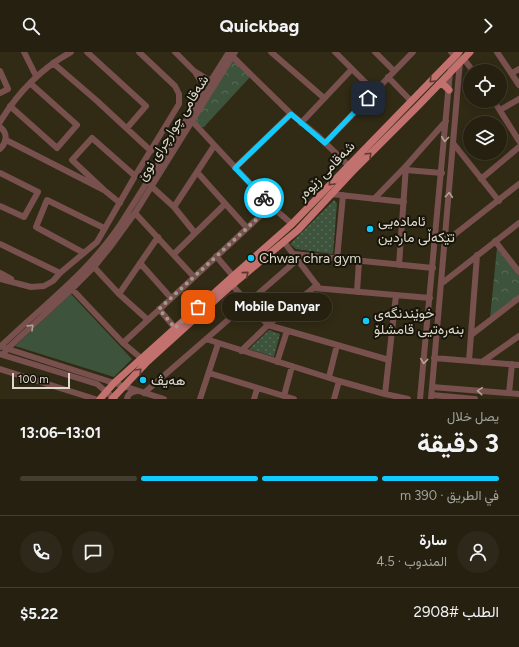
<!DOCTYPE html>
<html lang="ar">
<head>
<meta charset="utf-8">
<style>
	:root { --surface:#252010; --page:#2d2819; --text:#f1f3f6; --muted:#a3a39f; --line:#423e30; --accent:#12cafb }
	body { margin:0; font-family:Figtree,Vazirmatn,sans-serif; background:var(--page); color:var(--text); direction:rtl; height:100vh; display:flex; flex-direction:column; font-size:15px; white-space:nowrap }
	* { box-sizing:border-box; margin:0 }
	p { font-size:13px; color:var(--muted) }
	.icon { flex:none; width:22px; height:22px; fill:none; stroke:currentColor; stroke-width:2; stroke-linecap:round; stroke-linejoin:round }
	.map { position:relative; height:347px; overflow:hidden; direction:ltr }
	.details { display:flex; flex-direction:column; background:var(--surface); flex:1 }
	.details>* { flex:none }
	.buttons { position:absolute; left:463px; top:12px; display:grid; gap:8px }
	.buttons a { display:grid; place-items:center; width:44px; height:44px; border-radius:50%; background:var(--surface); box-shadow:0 2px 10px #0003,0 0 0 1px var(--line); font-size:20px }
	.scale { position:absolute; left:12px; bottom:10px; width:58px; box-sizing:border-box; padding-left:4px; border:2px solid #dcd8cb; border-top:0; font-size:11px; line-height:14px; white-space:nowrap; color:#dcd8cb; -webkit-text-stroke:3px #17140a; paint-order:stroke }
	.pin { position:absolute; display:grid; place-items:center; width:34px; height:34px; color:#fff; margin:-17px; border-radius:8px; box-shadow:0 2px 6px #0006 }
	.courier { position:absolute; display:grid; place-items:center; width:40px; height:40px; margin:-20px; border:3px solid #12cafb; border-radius:50%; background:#fff; color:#222; box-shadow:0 1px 5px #0007 }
	.bubble { position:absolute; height:28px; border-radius:14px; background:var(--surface); box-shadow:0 2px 10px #0003,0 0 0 1px var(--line); font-size:13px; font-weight:700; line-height:28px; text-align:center; direction:rtl }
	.overview em { font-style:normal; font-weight:700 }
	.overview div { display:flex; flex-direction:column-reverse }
	.overview { display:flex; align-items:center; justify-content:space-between; height:68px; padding:0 20px }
	h1 { font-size:26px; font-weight:700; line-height:30px }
	.bar { display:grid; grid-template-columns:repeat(4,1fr); gap:6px 4px; align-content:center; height:48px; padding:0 20px }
	.bar i { height:5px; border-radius:3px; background:var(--line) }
	.bar .on { background:var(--accent) }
	.bar p { grid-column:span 4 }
	.line { display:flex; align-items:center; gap:10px; padding:0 20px; border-top:1px solid var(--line) }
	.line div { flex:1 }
	.round { display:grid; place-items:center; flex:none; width:42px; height:42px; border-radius:21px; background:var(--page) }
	header { display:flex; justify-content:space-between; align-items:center; height:52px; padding:0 20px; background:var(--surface); font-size:18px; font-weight:700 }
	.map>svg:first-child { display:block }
	.forest { fill:url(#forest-crowns) }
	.garden { fill:url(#garden-dots) }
	.pitch { fill:#3e533b }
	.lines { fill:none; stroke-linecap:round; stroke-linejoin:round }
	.minor { stroke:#78504e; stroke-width:6 }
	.major { stroke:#c2716f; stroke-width:7 }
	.oneway { stroke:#5b3932 }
	.oneway2 { stroke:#b4a299 }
	.done { stroke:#a09b8b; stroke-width:4; stroke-dasharray:0 7.2 }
	.route { stroke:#12cafb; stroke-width:5 }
	.poi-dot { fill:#12cafb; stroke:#17140a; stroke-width:1.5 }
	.labels { text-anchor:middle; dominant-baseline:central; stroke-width:4; stroke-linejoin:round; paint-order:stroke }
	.street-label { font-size:14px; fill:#dcd8cb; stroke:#17140a }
	.poi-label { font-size:14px; fill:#dcd8cb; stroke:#17140a; text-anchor:start }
</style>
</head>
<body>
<header><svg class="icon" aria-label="forward" viewBox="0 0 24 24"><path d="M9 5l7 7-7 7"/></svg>Quickbag<svg class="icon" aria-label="search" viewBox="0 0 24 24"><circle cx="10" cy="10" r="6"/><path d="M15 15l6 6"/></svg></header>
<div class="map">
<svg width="519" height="347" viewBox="0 0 519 347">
	<defs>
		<pattern id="forest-crowns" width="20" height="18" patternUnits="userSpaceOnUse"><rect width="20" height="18" fill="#3e533b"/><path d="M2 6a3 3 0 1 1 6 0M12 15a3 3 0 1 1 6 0" fill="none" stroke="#596b56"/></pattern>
		<pattern id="garden-dots" width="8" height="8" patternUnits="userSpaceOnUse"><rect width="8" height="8" fill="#3e533b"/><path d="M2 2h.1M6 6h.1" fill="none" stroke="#596b56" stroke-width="1.8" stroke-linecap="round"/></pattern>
	</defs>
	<rect width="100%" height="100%" fill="#312b15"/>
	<path class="forest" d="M232,7L250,25L204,75H201L193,68Z
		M497,196L519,223V243L490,266Z"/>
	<path class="garden" d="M334,148L337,151L333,202L296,197L290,192Z
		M269,278L280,282L274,305L249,297Z"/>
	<path class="pitch" d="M71,242L132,307L114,325L15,294Z"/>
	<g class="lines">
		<path class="minor" d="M24,0L36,24
			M87,0L146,54L127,76
			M175,0L194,19L212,30
			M271,0L324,46
			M335,0L374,39
			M375,0L394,19
			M497,0L519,33
			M232,4L291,62L317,83L348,113
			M463,6L473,19
			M53,11L96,48L151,99
			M0,19L8,37L0,41
			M195,20L200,28L209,35
			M512,21L519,17
			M388,25L411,49
			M494,49L519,89
			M10,54L57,96L77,73L30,31
			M500,58L519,47
			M192,69L271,154L292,172
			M0,70C18,40 40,17 71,0
			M301,71L352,17
			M0,75C8,81 7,90 0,97
			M6,88L104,138L120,151
			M325,91L413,0
			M453,91L499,149
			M235,116L291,62
			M406,118L442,121
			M197,120L247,176
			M0,121L38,140L24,165L0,154
			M481,127L519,95
			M151,134L174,155L195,181
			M104,138L72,108L92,86L135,124
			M331,142L404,150
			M374,147L406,114L446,69
			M174,155L214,94
			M135,161L194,225
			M495,189L519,220
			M284,190L319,236
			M445,190L519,132
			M0,192L60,221
			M84,201L36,175L47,148L104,176
			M174,202L225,152
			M293,202L433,216
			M216,204L233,224
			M337,207L343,143
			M140,211L171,246
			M399,213L406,114
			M94,215L119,242L148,268
			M0,221L11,227
			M0,227L31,235L44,234L53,229L60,221L97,190L135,124L179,52V42L175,34L139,0
			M441,232L519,171
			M232,233L268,273L389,308
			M314,236L430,246
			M72,237L123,291L142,307
			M357,240L359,209
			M119,242L158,185
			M159,257L175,276
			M471,283L519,246
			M206,287L339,329L385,342L408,347
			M123,291L271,154
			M0,295C41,255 88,221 120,173L229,0
			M5,296L164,347
			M241,299L268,273L317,233
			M0,302L97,332L115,347
			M3,302L7,297L72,237L94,215L111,194L135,161L235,0
			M434,306L519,313
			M469,309L477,203
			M277,310L287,279
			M482,310L519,284
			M0,317L95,347
			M209,321L294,347
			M329,325L337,293
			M432,335L519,342
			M144,341L297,208
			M509,341L512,312
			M385,342L396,243
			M432,343L475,347
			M284,344L292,314
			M127,347C128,341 132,340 137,339
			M200,347L218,292
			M254,347L257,337
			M334,347L339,329
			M420,347L450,20L455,3
			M431,347L460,9L451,0"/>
		<path class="major" d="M439,32L444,33L449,38
			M100,347L114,331L233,224L292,172L459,0
			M112,347L146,311L232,233L298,178L352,120L419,53L470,0"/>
	</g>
	<defs><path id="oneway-chevron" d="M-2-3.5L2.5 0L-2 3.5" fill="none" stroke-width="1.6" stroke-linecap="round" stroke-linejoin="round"/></defs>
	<g class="oneway">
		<use href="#oneway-chevron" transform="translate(432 28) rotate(134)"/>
		<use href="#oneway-chevron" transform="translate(369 103) rotate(-45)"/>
		<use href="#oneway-chevron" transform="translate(331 131) rotate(133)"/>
		<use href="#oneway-chevron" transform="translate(246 222) rotate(-40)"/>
		<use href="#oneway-chevron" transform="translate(139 319) rotate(-47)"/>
	</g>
	<g class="oneway2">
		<use href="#oneway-chevron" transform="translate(445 87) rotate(95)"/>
		<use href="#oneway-chevron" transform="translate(449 143) rotate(-85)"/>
		<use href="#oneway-chevron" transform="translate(31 275) rotate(-44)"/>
		<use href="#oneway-chevron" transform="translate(424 309) rotate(96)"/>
		<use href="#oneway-chevron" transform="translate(480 339) rotate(-176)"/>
	</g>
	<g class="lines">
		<path class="done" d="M198,255L175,276L159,257L271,154L264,146"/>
		<path class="route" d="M264,146L235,116L291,62L325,91L368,46"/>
	</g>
	<g class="poi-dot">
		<circle cx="370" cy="177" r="4"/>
		<circle cx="251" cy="206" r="4"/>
		<circle cx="366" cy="269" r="4"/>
		<circle cx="143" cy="328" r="4"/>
	</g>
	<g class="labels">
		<g class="street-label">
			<text transform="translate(173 76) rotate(-58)">شەقامی چوارچرای نوێ</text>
			<text transform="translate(326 119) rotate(-46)">شەقامی زێوەر</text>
		</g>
		<g class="poi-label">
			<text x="378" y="169">ئامادەیی<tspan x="378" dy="16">تێکەڵی ماردین</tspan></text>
			<text x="259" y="206">Chwar chra gym</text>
			<text x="374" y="261">خوێندنگەی<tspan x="374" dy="16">بنەرەتیی قامشلۆ</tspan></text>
			<text x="151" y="328">ھەیڤ</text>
		</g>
	</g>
</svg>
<div class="buttons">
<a><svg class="icon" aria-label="locate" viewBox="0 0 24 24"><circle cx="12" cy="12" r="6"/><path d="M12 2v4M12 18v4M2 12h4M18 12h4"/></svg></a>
<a><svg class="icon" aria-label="layers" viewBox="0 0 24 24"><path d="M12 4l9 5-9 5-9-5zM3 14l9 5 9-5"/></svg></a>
</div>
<div class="scale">100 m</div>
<div class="pin" style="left:198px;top:255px;background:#ea580c"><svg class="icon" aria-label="bag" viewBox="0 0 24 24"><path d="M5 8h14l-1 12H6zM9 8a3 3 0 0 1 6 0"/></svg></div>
<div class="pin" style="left:368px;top:46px;background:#1f2937"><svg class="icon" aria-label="home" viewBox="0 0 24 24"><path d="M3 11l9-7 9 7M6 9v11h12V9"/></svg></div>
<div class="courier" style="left:264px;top:146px"><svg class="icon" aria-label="bike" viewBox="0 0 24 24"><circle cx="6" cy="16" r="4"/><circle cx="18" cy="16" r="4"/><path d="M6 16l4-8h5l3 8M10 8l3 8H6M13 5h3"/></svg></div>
<div class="bubble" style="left:222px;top:241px;width:110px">Mobile Danyar</div>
</div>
<section class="details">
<div class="overview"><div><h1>3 دقيقة</h1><p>يصل خلال</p></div><em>13:01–13:06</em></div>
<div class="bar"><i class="on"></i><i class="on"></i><i class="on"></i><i></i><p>في الطريق · 390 m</p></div>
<div class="line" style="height:72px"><a class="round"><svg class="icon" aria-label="person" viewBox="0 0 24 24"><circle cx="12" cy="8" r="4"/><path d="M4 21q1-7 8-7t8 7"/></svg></a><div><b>سارة</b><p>المندوب · 4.5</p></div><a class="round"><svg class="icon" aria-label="chat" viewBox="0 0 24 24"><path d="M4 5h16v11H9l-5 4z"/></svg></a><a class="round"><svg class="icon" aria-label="phone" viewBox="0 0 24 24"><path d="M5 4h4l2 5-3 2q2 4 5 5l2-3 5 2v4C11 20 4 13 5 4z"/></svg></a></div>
<div class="line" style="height:52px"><div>الطلب #2908</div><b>$5.22</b></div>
</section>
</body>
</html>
